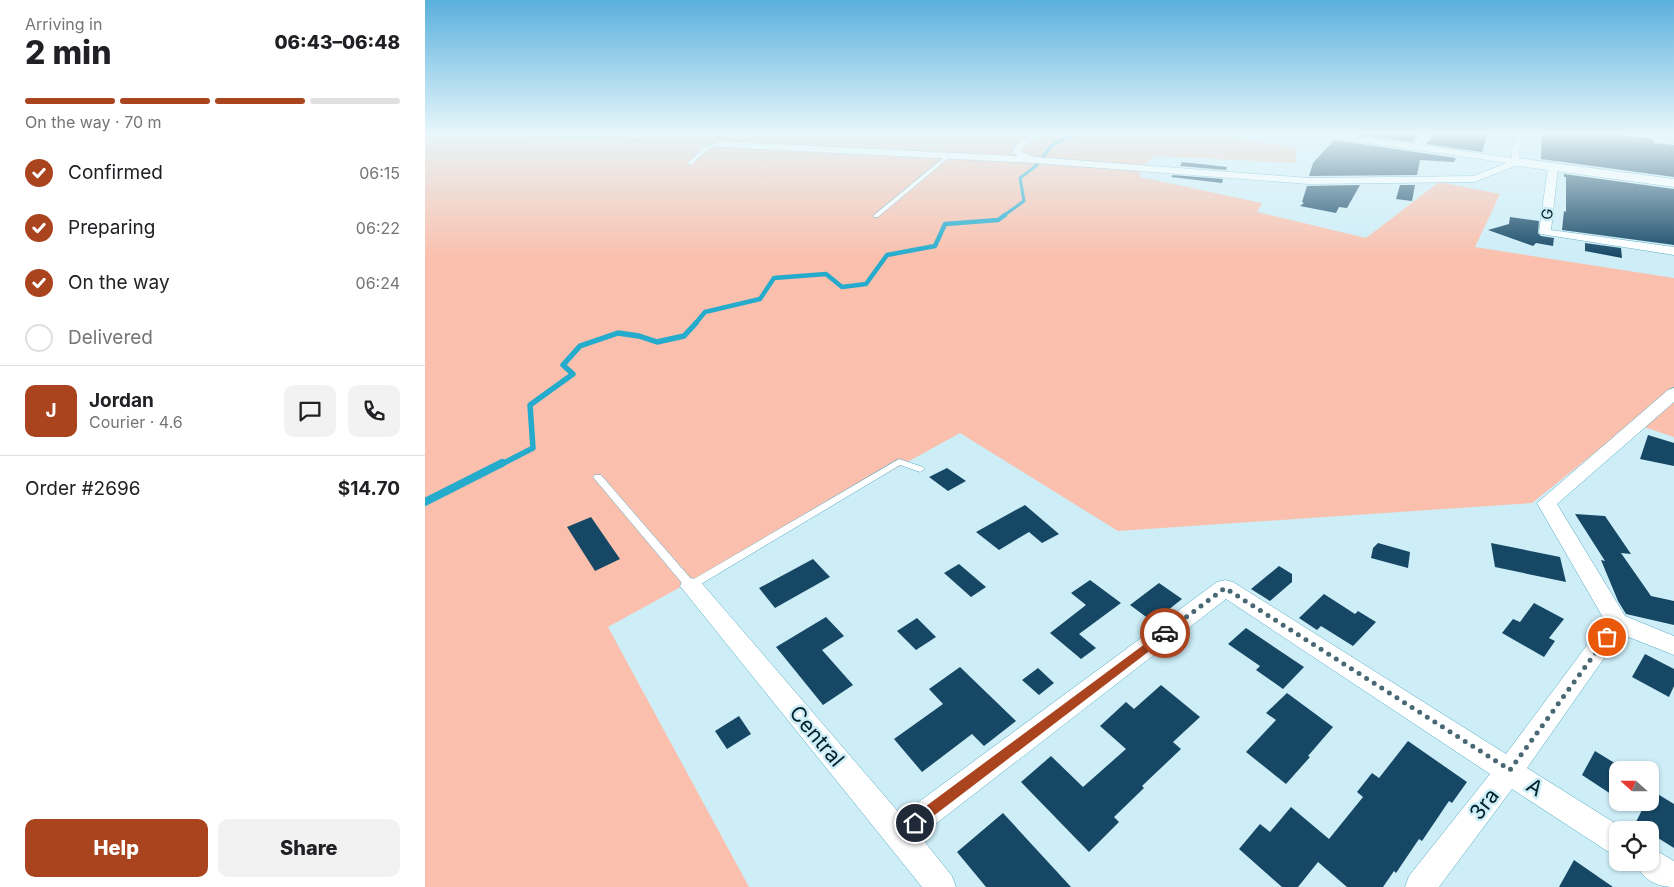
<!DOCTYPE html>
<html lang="en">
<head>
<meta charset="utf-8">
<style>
	:root { --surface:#fff; --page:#f2f2f2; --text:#202124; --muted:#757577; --line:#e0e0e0; --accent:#aa441e }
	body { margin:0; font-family:Inter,sans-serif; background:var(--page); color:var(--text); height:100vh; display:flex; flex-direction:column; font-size:19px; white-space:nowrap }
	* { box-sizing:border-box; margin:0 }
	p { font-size:16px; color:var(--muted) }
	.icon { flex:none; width:28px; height:28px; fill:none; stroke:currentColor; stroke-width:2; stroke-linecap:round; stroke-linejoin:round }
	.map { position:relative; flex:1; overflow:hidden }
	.details { display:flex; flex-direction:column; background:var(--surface); width:425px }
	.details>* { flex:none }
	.needle { width:32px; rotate:291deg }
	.tools { position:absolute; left:1184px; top:761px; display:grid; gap:10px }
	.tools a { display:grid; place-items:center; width:50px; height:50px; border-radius:10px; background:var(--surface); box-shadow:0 1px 4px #0004; font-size:25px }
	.pin { position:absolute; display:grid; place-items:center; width:42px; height:42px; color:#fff; margin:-21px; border:2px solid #fff; border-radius:50%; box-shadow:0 1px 5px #0007 }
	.courier { position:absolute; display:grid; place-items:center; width:50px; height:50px; margin:-25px; border:4px solid #aa441e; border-radius:50%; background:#fff; color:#222; box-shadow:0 1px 6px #0007 }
	.head em { font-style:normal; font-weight:800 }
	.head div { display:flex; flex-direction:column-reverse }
	.head { display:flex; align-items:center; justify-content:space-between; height:85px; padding:0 25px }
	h1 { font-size:32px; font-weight:800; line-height:38px }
	.bar { display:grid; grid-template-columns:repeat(4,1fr); gap:8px 5px; align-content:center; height:60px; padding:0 25px }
	.bar i { height:6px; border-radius:4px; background:var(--line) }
	.bar .active { background:var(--accent) }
	.bar p { grid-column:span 4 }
	.line { display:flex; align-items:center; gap:12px; padding:0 25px; border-top:1px solid var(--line) }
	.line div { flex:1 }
	.round { display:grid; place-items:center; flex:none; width:52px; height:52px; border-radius:10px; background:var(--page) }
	ol { padding:0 25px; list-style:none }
	li { display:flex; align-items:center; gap:15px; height:55px }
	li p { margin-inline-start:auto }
	li .icon { padding:5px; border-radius:50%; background:var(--accent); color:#fff; stroke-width:4 }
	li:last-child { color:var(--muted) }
	li i { width:28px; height:28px; border:2px solid var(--line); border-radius:50% }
	.action { display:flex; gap:10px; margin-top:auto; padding:10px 25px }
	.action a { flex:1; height:58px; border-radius:10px; background:var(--accent); color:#fff; font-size:20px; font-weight:800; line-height:58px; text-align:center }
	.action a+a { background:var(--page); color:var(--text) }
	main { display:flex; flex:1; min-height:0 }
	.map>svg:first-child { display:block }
	.green { fill:#fac0ad }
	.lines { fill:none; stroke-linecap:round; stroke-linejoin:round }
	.stream-far3 { stroke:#25abcc; stroke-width:3 }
	.stream-far2 { stroke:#25abcc; stroke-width:4.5 }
	.stream-far1 { stroke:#25abcc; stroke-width:5.5 }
	.stream { stroke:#25abcc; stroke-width:8 }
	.building { fill:#164866 }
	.lane-casing { stroke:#53aac3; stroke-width:1 }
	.street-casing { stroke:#53aac3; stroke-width:1 }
	.secondary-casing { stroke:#53aac3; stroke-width:1 }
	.path { stroke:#7d9ea8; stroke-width:2; stroke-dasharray:2 1; stroke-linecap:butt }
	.lane { fill:#fff; fill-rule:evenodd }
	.street { fill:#fff; fill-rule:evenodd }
	.secondary { fill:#fff; fill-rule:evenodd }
	.route { fill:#aa441e }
	.done { stroke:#486973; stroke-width:5; stroke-dasharray:0 9 }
	.labels { text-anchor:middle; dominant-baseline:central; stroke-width:5; stroke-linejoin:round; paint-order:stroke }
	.far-street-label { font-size:15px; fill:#00222c; stroke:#cdedf7 }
	.near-street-label { font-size:21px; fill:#00222c; stroke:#cdedf7 }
</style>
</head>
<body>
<main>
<section class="details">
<div class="head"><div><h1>2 min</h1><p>Arriving in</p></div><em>06:43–06:48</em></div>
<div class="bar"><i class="active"></i><i class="active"></i><i class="active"></i><i></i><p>On the way · 70 m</p></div>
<ol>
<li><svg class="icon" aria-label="check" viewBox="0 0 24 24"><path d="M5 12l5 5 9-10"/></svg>Confirmed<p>06:15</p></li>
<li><svg class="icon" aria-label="check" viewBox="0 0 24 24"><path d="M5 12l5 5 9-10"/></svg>Preparing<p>06:22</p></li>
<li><svg class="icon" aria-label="check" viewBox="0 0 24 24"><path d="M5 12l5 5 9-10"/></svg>On the way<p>06:24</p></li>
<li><i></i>Delivered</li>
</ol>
<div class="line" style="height:90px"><b class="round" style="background:var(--accent);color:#fff">J</b><div><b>Jordan</b><p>Courier · 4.6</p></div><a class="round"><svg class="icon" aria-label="chat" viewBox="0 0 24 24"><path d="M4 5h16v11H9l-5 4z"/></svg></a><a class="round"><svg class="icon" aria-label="phone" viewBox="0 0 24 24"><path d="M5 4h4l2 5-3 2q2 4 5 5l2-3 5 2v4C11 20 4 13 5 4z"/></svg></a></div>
<div class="line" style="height:65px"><div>Order #2696</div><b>$14.70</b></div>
<div class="action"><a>Help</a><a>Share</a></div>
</section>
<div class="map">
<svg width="1249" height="887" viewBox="0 0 1249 887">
	<rect width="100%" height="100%" fill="#cdedf7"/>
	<path class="green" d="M0,133H152L173,136L185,133H802L798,136L871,147V163L729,156L714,170L715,177L837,203L832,212L941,238L1014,182L1075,194L1050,247L1249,278V437L1207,423L1107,503L693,531L535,433L183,627L324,887H0Z"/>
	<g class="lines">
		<path class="stream-far3" d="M617,158L628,144L655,133
			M578,216L599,201L595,178L612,165"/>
		<path class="stream-far2" d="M270,324L280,312L335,299L349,278L401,274L417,287L441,284L462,255L510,246L520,224L573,220L580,215"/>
		<path class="stream-far1" d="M75,465L108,448L105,405L148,374L138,365L155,346L193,333L214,336L232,342L259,336L271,323"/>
		<path class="stream" d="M0,502L77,463"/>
	</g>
	<path class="building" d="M920,133H997L987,142Z
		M1011,133H1063L1057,152L1001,144Z
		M1117,133H1197V135L1228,139L1229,143L1249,145V177L1116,159Z
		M909,140L1031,158L1029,162L995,160L992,175L884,176L888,163Z
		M757,162L802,167L801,170L755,166Z
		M1139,174L1249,189V245L1137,230L1139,211L1141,212V177H1139Z
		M748,175L798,179L797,183L746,177Z
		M935,185L922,208L914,207L911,213L875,206L879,203L877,202L882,186Z
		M975,185H990L987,201L971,199Z
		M1085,217L1114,221L1113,233L1116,236L1129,238L1128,246L1111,243L1108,246L1063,230L1084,224Z
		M1160,243L1196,248L1197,258L1160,251Z
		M1223,435L1249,443V466L1215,459Z
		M522,468L541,481L523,491L504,477Z
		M600,505L634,534L617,543L604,532L574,550L551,532Z
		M1150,514L1180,516L1206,554L1196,553L1226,596L1249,601V625L1201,614L1193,601L1176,560L1180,561Z
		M166,517L195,559L170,571L142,527Z
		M953,543L985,552L983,568L946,558L948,548Z
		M1066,543L1135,557L1141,582L1070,567Z
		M388,559L405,577L350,608L334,588Z
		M534,564L561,587L546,597L519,573Z
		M854,566L867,574V582L845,601L826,589Z
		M665,580L696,603L654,634L671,648L656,659L625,633L661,605L646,593Z
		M734,583L757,599L728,622L705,605Z
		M899,594L930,614L933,611L951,622L928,646L896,626L892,630L874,618Z
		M1109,603L1139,619L1124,638L1130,641L1119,657L1077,633L1088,619L1095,622Z
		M401,617L419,636L397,650L428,685L398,705L351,647Z
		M492,618L511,637L491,650L472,631Z
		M821,628L879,667L858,689L831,670L835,666L803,644Z
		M1220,654L1249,669V686L1244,697L1207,677Z
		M535,667L591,721L559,746L547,734L497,772L469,739L518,704L504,689Z
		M613,668L629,683L614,695L597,680Z
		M736,685L775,717L748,742L756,749L717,786L719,788L689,817L694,822L664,852L596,782L626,756L658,787L701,749L675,726L701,702L709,709Z
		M862,693L908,727L883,756L885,757L861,784L821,752L851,720L841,713Z
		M314,716L326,734L302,749L290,731Z
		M983,741L1042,782L1027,803L1024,801L997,841L994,839L971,873L969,871L958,887H922L893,862L873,887H857L814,849L835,824L845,832L866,807L904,839L938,797L932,792L947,773L954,778Z
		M1170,751L1201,770H1192V798L1157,775Z
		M1226,790L1249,804V848L1225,833V830H1220L1210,824L1221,802H1225Z
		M578,813L646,887H561L532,852Z
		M1149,860L1188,887H1134Z"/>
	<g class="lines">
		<defs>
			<path id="lane" d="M294,143L295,145L283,149L266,165L262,164L279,147Z
				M522,155L526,156L453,217H449V215Z
				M474,459L498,467L500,469L495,472L475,465L266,590L262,589L168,477L170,475H176L267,580Z"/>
			<path id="street" d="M611,133H621L598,147L597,152L611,157L884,178L1048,176L1082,163L888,135L884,133H906L988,144L1000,133H1009L997,145L1087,158L1086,150L1093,133H1101L1094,150L1095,164L1049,182L884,184L610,163L294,147L290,144L294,141L593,156L588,153L591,144Z
				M1207,133L1249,136V140L1211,135Z
				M1128,164L1133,167L1126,230L1249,247V255L1116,234L1114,232L1123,167Z
				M1249,388V402L1132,504L1200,616L1249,636V655L1196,634L1102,768L1201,830H1192V856L1182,851L1087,789L1014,887H980L984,876L1065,774L801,599L495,836L527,876L531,887H497L255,586L258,580L266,578L274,580L476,815L792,582L800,580L808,582L1081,754L1180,621L1112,503L1243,390Z
				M1225,847L1249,861V887C1231,887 1217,879 1210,862H1225Z"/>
			<path id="secondary" d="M1092,158L1249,179V187L1087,165L1086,162Z"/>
		</defs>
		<use href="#lane" class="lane-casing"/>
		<use href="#street" class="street-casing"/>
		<use href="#secondary" class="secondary-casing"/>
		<path class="path" d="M57,133L268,143"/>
		<use href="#lane" class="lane"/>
		<use href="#street" class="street"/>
		<use href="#secondary" class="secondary"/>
	</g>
	<linearGradient id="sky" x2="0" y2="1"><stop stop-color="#5ab0dd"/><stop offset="0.52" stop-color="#e8f7fb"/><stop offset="1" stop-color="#e8f7fb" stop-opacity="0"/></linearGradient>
	<rect width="1249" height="257" fill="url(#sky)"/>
	<path class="route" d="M740,629L746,633L744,636L494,827L490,829L485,827L483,823L485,818Z"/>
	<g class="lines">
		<path class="done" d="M740,633L800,588L1085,770L1182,637"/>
	</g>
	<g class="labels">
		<g class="far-street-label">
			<text transform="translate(1122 214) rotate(-83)">G</text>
		</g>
		<g class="near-street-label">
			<text transform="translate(392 736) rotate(50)">Central</text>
			<text transform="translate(1110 787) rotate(33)">A</text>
			<text transform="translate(1059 804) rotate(-52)">3ra</text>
		</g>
	</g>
</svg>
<div class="tools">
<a><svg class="needle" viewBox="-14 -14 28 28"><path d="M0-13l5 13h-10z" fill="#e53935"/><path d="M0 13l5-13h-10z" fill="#757577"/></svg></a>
<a><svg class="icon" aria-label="locate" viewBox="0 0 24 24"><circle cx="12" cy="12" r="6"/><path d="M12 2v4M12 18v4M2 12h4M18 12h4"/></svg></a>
</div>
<div class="pin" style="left:1182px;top:637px;background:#ea580c"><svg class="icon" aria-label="bag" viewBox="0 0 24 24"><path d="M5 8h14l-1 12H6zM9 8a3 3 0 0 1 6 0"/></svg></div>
<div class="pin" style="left:490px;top:823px;background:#1f2937"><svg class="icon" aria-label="home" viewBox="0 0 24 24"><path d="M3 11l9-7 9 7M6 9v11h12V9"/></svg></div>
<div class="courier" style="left:740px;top:633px"><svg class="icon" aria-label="car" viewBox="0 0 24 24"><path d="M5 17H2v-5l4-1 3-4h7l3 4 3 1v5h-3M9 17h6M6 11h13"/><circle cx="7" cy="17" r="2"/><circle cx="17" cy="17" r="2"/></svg></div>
</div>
</main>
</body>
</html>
